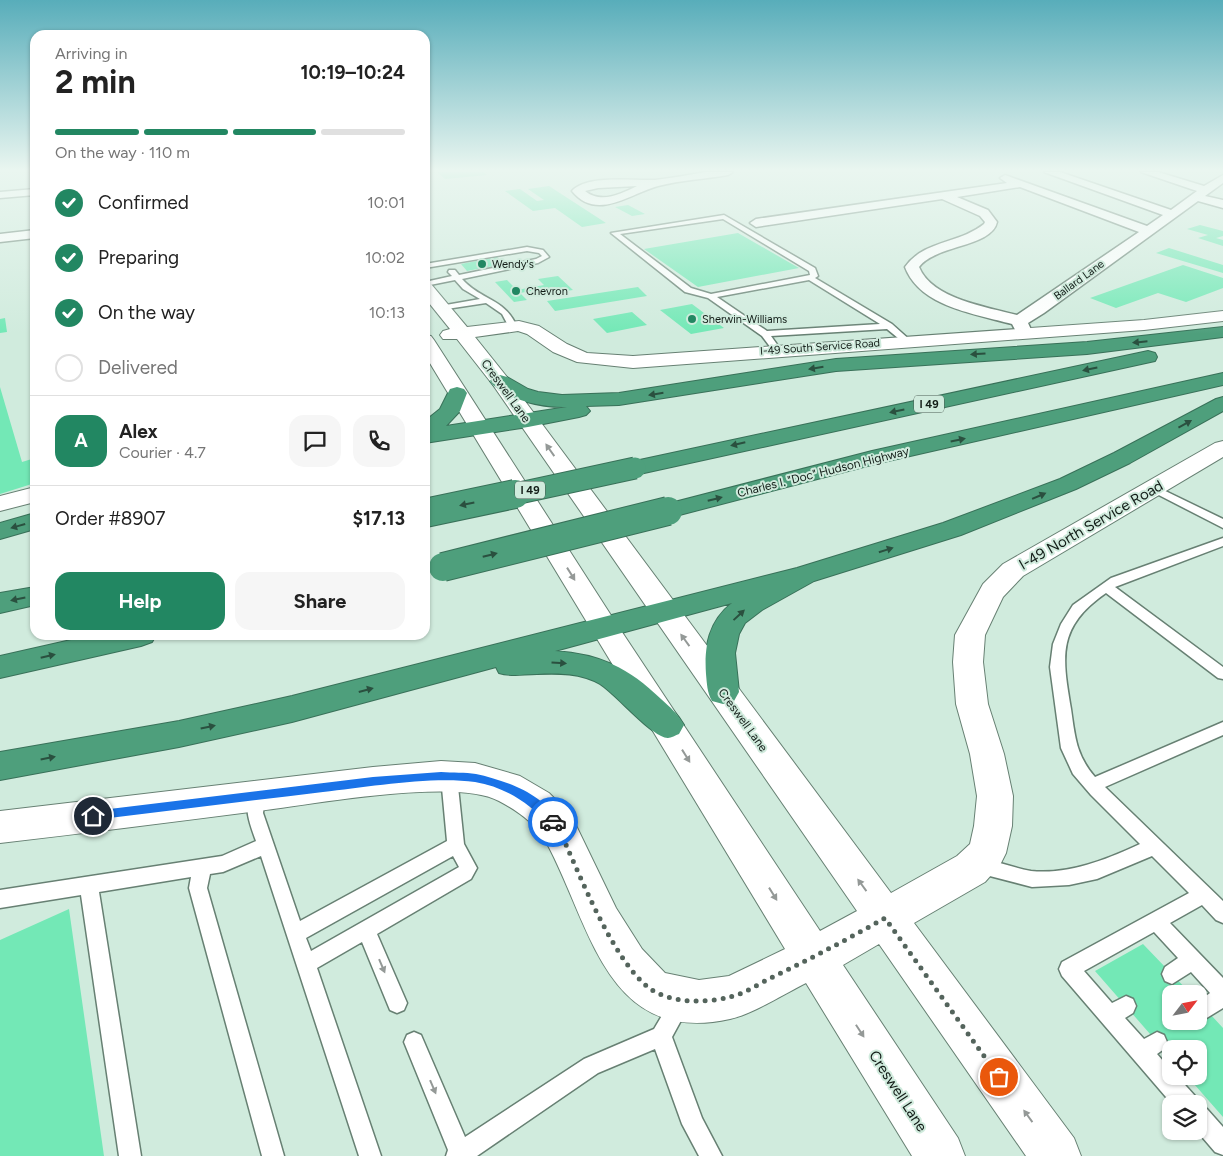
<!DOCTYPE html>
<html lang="en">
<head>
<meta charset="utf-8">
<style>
	:root { --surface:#fff; --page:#f6f6f6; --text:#222; --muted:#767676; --line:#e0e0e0; --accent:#228762 }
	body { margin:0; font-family:Figtree,sans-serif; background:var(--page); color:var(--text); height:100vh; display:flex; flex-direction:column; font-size:19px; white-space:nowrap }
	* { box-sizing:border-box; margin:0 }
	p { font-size:16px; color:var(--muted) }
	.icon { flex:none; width:28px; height:28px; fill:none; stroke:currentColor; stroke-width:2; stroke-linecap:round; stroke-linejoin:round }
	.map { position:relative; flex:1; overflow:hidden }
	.details { position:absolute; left:30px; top:30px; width:400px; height:610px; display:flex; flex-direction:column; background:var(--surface); border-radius:15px; box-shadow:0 1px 4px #0004 }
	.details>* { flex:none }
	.needle { width:32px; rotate:58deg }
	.fabs { position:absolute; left:1162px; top:985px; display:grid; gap:10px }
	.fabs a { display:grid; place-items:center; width:45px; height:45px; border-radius:10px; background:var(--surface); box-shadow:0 1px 4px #0004; font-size:25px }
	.pin { position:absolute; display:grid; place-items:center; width:42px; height:42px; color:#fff; margin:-21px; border:2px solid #fff; border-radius:50%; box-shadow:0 1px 5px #0007 }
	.courier { position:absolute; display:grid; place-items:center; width:50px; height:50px; margin:-25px; border:4px solid #1a73e8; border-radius:50%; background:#fff; color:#222; box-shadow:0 1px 6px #0007 }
	.head em { font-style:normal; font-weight:700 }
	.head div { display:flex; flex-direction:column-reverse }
	.head { display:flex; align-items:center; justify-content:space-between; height:85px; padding:0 25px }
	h1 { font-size:32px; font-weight:700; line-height:38px }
	.bar { display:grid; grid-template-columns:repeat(4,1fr); gap:8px 5px; align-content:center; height:60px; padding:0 25px }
	.bar i { height:6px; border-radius:4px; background:var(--line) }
	.bar .on { background:var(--accent) }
	.bar p { grid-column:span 4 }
	.line { display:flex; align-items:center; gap:12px; padding:0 25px; border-top:1px solid var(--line) }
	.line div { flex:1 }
	.round { display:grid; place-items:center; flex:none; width:52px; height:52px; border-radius:15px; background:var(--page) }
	ol { padding:0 25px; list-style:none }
	li { display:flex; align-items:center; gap:15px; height:55px }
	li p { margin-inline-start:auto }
	li .icon { padding:5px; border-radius:50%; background:var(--accent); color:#fff; stroke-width:4 }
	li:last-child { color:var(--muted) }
	li i { width:28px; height:28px; border:2px solid var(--line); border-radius:50% }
	.cta { display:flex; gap:10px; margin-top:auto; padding:10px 25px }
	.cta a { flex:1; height:58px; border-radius:15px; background:var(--accent); color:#fff; font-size:20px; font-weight:700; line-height:58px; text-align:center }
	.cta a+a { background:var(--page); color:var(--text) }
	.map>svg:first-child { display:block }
	.building { fill:#73e8b6 }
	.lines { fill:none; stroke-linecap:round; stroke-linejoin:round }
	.lane-casing { stroke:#678073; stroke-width:3 }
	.street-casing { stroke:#678073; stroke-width:3 }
	.secondary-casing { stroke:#678073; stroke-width:2 }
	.highway-casing { stroke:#397159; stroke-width:2 }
	.lane { fill:#fff; fill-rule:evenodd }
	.street { fill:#fff; fill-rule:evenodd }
	.secondary { fill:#fff; fill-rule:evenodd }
	.highway { fill:#4e9f7c; fill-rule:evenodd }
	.highway-bridge-far1-casing { stroke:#397159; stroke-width:23; stroke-linecap:butt }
	.highway-bridge-casing { stroke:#397159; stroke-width:30; stroke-linecap:butt }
	.highway-bridge-far1 { stroke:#4e9f7c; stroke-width:21 }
	.highway-bridge { stroke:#4e9f7c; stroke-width:28 }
	.oneway { fill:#2a503f }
	.oneway2 { fill:#949997 }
	.route { fill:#1a73e8 }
	.done { stroke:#54645c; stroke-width:5; stroke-dasharray:0 9 }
	.poi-dot { fill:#228762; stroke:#d0ebdd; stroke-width:2 }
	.labels { text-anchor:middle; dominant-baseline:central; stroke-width:4; stroke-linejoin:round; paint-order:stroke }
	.far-poi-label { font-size:11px; fill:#121c17; stroke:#d0ebdd; text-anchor:start }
	.far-street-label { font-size:11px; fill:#121c17; stroke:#d0ebdd }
	.shield { fill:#d0ebdd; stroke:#4b5a52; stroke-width:1 }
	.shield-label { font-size:11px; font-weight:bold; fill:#121c17 }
	.street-label { font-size:12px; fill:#121c17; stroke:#d0ebdd }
	.near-street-label { font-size:15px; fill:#121c17; stroke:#d0ebdd }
</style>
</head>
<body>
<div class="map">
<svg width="1223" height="1156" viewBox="0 0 1223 1156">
	<rect width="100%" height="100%" fill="#d0ebdd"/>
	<path class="building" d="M437,172H484L487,175L445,179Z
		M549,186L606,223L582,227L555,208L533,211L505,191L520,189L537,201L544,200L528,189Z
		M628,205L645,214L632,216L615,207Z
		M1200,225L1223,231V236L1216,238L1223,240V246L1198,238L1208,235L1187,229Z
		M738,233L799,268L698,287L644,249Z
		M1169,248L1223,265V273L1156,253Z
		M497,257L504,264L467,271L461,264Z
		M1183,265L1223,278V288L1186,302L1158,293L1116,308L1090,298Z
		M558,276L573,290L553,293L548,288L520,293L527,300L514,302L495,282L507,280L517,290L544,285L538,279Z
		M638,287L647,296L555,311L547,301Z
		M692,304L724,328L691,334L660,310Z
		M632,312L647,325L607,333L593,319Z
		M5,318L7,332L0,333V319Z
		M0,387L22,462L35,458V483L0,494Z
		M69,909L104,1156H0V940Z
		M1143,944L1191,994H1171V1021H1199V1002L1223,1028V1117L1187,1076H1199V1049H1171V1058L1095,971Z"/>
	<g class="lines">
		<defs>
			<path id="lane" d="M724,215L815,268L818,276L815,278L892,324L911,341L904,343L887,329L771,336L781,350L774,352L762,336L708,298L685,292L611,233ZM723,219L809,271L810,275L711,294L691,288L620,234ZM809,280L880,324L767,331L717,297Z
				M527,247L543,250L549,257L538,263L462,279C480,300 505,298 517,327L516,329H510L502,314L486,303L440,310V306L480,299L463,289L455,280L425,286V282L452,276L448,272L449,270H455L459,275L536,259L542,256L539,253L527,251L425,268V264Z
				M1153,485L1223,519V528L1149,490L1148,488Z
				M1223,538V546L1115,587L1223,667V679L1218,678L1106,593C1057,627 1062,656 1071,709C1075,737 1076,755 1095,777L1223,722V735L1105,787L1223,901V923L1216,920L1202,905L1170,923L1223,978V1008L1205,1019L1199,1016V1001L1210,993L1191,972L1172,984L1165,981L1162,974L1165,967L1178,958L1154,932L1084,971L1112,1003L1126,996L1133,999L1136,1006L1133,1013L1125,1018L1144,1039L1157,1032L1164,1035L1167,1042L1164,1049L1157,1054L1171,1070V1076H1177L1195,1096L1198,1104H1172L1062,976L1059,969L1062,962L1189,893L1152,856L1097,879L1069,885L1032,887L982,874L976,872L973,866L976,860L982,858C998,862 1015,868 1031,871C1068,875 1108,859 1140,844L1091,795L1073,774L1061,748L1050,667L1053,644L1061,624L1073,605L1111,578Z
				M449,770L455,772L457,777L464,844L477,868L471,879L377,934L407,1003L404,1010L397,1013L390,1010L362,942L317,968L381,1156H359L261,856L223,872L210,874L207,888L284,1156H262L189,888L191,877L99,892L141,1156H119L81,895L0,908V890L222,856L256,841C250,824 243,808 251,791L257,789L263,791L265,796L263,813L300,921L447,841L441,777L443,772ZM453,856L459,867L311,951L306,938Z
				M680,994L687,997L690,1004L672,1037L702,1118L722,1156H699L682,1124L655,1049L598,1073L477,1156H446L448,1150L404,1042L407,1035L414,1032L421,1035L465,1137L584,1059L654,1029L673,997Z
				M1199,1106L1207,1109L1223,1127V1155L1215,1152L1197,1131H1199Z"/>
			<path id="street" d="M705,172H733L728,175C705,179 681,180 658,186C631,193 597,222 572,191C587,174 634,181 655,180C672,178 688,175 705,172ZM637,186C621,194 601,204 585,191L598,188Z
				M1044,172H1060L1171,210L1197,191L1141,172H1158L1204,186L1223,175V183L1205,196L1223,200V208L1198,201L1044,313L1028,323L1033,334L1031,337H1019L1012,324C976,314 920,307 905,267C924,240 959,244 984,224L985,222L980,216L942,199L756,227L750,223L756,219L1007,183L1000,178L1005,175L1147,226L1163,215ZM1020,187L1139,232L1017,315C987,307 932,299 919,267C935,245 992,247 997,222L988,210L957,197Z
				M35,189V195L0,198V192Z
				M35,230V238L0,242V234Z"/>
			<path id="secondary" d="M425,282L431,284L467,327L519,321L539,326L567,344L587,353L633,356L1144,320L1223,311V321L1144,330L633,368L577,362L553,352L527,334L518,331L475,337L507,377L891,893L957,856L970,844L974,826L977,796L970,754L956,704L953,662L955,635L983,584L1003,564L1215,443L1223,441V457L1023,576L1003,597L985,635L983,662L988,704L1004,754L1013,796L1012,826L1006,853L1000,865L985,882L914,923L1074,1138L1081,1156H1026L879,944L843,965L958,1138L965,1156H912L806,983C784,994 753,1014 730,1019C604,1047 590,920 545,840C535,823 516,810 499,801C455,777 310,805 257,811C171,822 86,833 0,843V811L373,767L441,761L475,763L520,776L549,793L571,815L616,908L642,949L665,973L699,980L729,976L785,949L425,355V335L431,336L434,340L614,620L820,931L857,911L493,385L457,339H443L440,335L443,331L450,329L425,298Z
				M35,487V502L0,511V496Z"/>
			<path id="highway" d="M1223,327V337L1087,354L836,371L619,405L586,406L590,411L586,415L579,417L528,427L425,443V421L440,409L450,389L457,387L464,389L467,393L460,411L446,426L567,407C545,408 503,400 490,381L493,377L500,375L507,377L528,389L538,392L562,395L619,393L836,359L1087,342Z
				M1148,351L1155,353L1157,357L1155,361L635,475L627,473L623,468L627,463L635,461Z
				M1223,373V385L875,464L668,518L659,516L656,511L659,506L872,451Z
				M1223,397V411L1130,463L1076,489L961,535L814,581L762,610L745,623L739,634L735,653L739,692L734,701L723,704L712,701C707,692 707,684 706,674C704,646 709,621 732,603L555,651C600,654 629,668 661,699C670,707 678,714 684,725L679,734C676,735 671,738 668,738C654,739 616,694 600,684C581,673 558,673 537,674C523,674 512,677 499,673L496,667L292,722L179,747L0,780V752L179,721L292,696L797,568L943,523L1060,479L1114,453L1216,399Z
				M35,513V529L0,539V523Z
				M35,587V605L0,613V593Z
				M93,635H156L152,642L141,646L0,678V656Z"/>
		</defs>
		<use href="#lane" class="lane-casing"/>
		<use href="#street" class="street-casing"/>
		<use href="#secondary" class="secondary-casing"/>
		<use href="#highway" class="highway-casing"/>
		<use href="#lane" class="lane"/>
		<use href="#street" class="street"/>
		<use href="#secondary" class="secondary"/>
		<use href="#highway" class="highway"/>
		<defs>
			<path id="highway-bridge-far1" d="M510,495L635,468"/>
			<path id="highway-bridge" d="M425,513L515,494
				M443,567L668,511"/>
		</defs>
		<use href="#highway-bridge-far1" class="highway-bridge-far1-casing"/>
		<use href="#highway-bridge" class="highway-bridge-casing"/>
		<use href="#highway-bridge-far1" class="highway-bridge-far1"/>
		<use href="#highway-bridge" class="highway-bridge"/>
	</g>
	<defs><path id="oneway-solid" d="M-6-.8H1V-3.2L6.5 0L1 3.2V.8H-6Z" transform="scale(1.25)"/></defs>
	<g class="oneway">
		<use href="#oneway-solid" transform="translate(1140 342) rotate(174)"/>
		<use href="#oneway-solid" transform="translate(978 354) rotate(176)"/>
		<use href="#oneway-solid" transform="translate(816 368) rotate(171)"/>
		<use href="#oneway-solid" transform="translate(1090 369) rotate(168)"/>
		<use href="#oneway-solid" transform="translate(656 394) rotate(171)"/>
		<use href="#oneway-solid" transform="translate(897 411) rotate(168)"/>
		<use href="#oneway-solid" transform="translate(1185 424) rotate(-29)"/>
		<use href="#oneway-solid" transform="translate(958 440) rotate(-12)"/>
		<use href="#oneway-solid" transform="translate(738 444) rotate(167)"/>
		<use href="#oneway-solid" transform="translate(1039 496) rotate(-23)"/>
		<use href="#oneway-solid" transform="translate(715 499) rotate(-14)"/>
		<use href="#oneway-solid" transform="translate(467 504) rotate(168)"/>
		<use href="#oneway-solid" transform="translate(18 526) rotate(164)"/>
		<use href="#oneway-solid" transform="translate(886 550) rotate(-18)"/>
		<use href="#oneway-solid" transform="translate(490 555) rotate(-14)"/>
		<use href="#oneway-solid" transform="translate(18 599) rotate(168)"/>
		<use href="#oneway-solid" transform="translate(739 615) rotate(-43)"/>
		<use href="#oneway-solid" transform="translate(48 656) rotate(-13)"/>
		<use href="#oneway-solid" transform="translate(559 663) rotate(4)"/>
		<use href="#oneway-solid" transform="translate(366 690) rotate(-15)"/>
		<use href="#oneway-solid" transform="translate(208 727) rotate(-12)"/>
		<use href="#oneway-solid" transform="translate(48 758) rotate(-11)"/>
	</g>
	<g class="oneway2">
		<use href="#oneway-solid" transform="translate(550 450) rotate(-125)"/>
		<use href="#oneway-solid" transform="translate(571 574) rotate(58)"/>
		<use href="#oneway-solid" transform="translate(685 640) rotate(-126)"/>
		<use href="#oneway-solid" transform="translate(686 756) rotate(58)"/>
		<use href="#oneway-solid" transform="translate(862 885) rotate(-126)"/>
		<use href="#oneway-solid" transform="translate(773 894) rotate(58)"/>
		<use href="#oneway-solid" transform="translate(382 966) rotate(67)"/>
		<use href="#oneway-solid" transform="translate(860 1031) rotate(57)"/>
		<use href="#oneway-solid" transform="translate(433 1087) rotate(67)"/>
		<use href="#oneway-solid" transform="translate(1028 1116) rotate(-126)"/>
	</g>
	<linearGradient id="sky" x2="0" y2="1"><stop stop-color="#58adba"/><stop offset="0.51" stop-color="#eaf6f0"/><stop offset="1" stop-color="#eaf6f0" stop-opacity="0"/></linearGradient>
	<rect width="1223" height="334" fill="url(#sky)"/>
	<path class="route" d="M441,772C453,773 465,772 476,774C504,780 545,794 558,822L553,826L549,825C529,803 505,787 475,782C431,776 368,787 323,792C247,801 170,811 93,820L88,816L93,811L373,777Z"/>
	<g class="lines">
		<path class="done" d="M553,822L558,827C579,872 611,958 649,988C671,1004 705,1003 730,997C744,994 758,984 771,978C810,959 848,939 885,918L999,1077"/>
	</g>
	<g class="poi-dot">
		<circle cx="482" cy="264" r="5"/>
		<circle cx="516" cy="291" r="5"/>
		<circle cx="692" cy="319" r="5"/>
	</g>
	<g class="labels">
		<g class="far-poi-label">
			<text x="492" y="264">Wendy's</text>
			<text x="526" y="291">Chevron</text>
			<text x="702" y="319">Sherwin-Williams</text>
		</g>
		<g class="far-street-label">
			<text transform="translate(1079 280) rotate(-36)">Ballard Lane</text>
			<text transform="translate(820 347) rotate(-4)">I-49 South Service Road</text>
		</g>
		<g class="shield">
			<rect x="914" y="395.5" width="30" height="17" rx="4"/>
			<rect x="515" y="481.5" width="30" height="17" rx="4"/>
		</g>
		<g class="shield-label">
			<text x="929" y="404">I 49</text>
			<text x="530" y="490">I 49</text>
		</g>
		<g class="street-label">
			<text transform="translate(506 391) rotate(54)">Creswell Lane</text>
			<text transform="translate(823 472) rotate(-14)">Charles I. "Doc" Hudson Highway</text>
			<text transform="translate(743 720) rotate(54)">Creswell Lane</text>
		</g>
		<g class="near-street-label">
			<text transform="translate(1091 525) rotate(-30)">I-49 North Service Road</text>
			<text transform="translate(898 1091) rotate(57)">Creswell Lane</text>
		</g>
	</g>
</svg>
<div class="fabs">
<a><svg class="needle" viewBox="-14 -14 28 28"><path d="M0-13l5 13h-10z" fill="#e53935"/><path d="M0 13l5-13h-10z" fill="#767676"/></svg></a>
<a><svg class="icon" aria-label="locate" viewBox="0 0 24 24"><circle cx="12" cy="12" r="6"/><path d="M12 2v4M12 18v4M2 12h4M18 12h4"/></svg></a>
<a><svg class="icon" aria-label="layers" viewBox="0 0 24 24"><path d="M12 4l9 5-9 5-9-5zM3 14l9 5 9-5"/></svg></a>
</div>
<div class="pin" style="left:999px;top:1077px;background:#ea580c"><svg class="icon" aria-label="bag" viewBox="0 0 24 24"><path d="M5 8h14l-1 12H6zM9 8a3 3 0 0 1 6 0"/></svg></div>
<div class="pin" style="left:93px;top:816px;background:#1f2937"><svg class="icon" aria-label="home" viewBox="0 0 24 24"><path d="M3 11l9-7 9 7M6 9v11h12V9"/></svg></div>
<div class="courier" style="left:553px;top:822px"><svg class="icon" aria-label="car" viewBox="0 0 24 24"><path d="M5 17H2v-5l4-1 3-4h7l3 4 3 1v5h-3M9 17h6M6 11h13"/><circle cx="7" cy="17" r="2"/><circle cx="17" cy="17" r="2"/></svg></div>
<section class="details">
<div class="head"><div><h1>2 min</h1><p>Arriving in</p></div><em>10:19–10:24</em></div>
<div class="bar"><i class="on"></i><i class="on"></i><i class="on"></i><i></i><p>On the way · 110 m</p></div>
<ol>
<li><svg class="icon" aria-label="check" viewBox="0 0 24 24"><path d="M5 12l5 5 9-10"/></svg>Confirmed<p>10:01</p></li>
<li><svg class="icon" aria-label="check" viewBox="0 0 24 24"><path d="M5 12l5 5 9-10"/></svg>Preparing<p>10:02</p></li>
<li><svg class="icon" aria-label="check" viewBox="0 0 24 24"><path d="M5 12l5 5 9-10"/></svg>On the way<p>10:13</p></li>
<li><i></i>Delivered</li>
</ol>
<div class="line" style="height:90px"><b class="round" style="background:var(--accent);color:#fff">A</b><div><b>Alex</b><p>Courier · 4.7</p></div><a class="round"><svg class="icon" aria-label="chat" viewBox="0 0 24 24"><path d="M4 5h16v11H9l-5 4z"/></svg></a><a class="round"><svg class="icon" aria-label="phone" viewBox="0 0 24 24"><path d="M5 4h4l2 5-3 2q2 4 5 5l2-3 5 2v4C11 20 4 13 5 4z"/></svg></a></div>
<div class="line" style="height:65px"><div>Order #8907</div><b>$17.13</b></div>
<div class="cta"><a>Help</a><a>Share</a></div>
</section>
</div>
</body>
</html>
